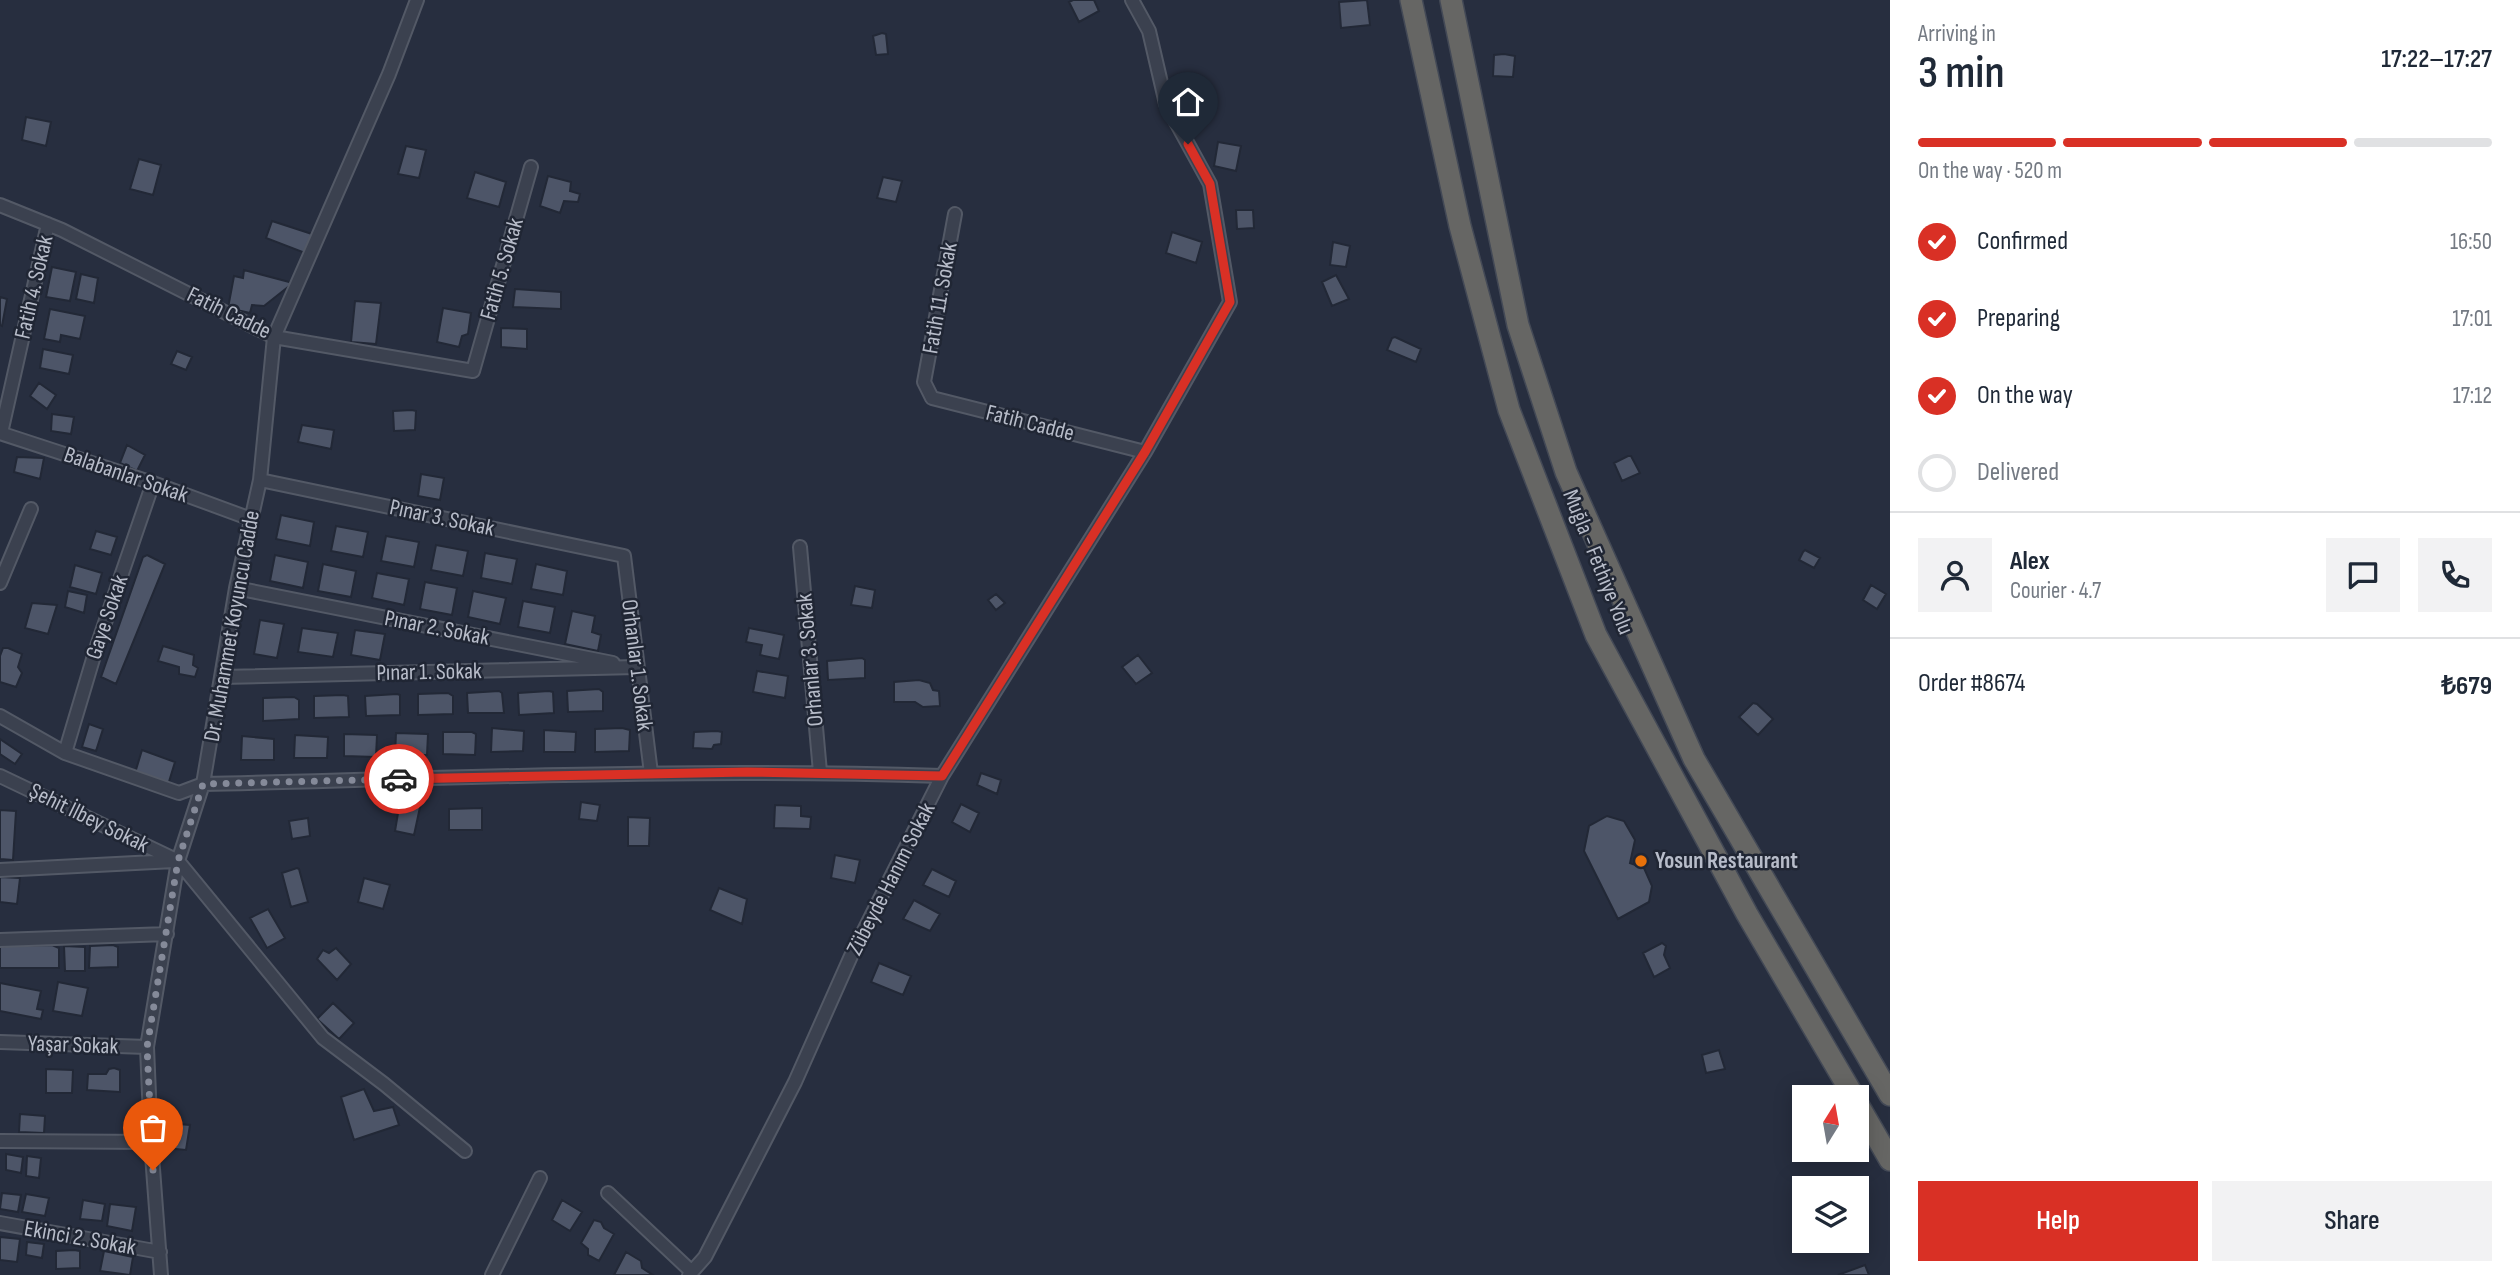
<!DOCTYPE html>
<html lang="en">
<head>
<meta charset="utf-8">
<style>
	:root { --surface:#fff; --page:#f2f2f3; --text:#1f2937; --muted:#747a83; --line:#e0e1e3; --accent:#d93025 }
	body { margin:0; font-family:"Sofia Sans Condensed",sans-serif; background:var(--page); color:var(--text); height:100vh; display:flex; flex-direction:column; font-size:26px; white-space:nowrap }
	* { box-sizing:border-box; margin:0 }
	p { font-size:23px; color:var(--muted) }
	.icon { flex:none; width:38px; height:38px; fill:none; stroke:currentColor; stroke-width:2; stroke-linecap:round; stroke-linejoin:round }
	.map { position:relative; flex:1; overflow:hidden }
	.panel { display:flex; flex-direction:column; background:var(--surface); width:630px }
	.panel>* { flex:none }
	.needle { width:46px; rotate:11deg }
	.fabs { position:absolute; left:1792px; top:1085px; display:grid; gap:14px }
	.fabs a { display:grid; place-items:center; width:77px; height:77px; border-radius:0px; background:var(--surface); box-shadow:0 4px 18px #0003; font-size:35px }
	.pin { position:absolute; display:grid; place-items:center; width:60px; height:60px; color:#fff; margin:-72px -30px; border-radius:50% 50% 50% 0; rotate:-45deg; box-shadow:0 0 7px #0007 }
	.pin .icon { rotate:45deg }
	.courier { position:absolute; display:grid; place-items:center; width:70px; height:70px; margin:-35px; border:5px solid #d93025; border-radius:50%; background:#fff; color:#222; box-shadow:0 2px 9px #0007 }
	.overview em { font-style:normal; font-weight:600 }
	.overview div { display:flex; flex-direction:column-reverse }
	.overview { display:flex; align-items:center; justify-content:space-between; height:119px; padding:0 28px }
	h1 { font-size:46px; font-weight:600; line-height:52px }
	.bar { display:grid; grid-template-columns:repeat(4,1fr); gap:10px 7px; align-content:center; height:84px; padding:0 28px }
	.bar i { height:9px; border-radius:5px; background:var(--line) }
	.bar .current { background:var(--accent) }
	.bar p { grid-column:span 4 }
	.line { display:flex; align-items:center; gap:18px; padding:0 28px; border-top:2px solid var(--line) }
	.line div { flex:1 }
	.round { display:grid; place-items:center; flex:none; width:74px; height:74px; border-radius:0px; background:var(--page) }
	ol { padding:0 28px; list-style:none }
	li { display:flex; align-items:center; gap:21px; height:77px }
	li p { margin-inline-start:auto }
	li .icon { padding:7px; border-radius:50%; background:var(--accent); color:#fff; stroke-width:4 }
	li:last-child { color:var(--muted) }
	li i { width:38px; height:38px; border:4px solid var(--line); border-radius:50% }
	.cta { display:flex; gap:14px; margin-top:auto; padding:14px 28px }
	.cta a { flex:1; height:80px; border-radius:0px; background:var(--accent); color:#fff; font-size:28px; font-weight:600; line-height:80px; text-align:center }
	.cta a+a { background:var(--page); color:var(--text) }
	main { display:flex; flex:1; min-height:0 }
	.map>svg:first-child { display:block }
	.building { fill:#4d5568; stroke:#222836; stroke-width:2 }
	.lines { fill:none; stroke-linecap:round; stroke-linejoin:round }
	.minor-casing { stroke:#535966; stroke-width:16 }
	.trunk-casing { stroke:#434956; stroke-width:24 }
	.minor { stroke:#3b414f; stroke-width:12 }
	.trunk { stroke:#666664; stroke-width:21 }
	.done { stroke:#858a99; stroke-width:7; stroke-dasharray:0 12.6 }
	.route { stroke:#d93025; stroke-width:9 }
	.food-dot { fill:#e8710a; stroke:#202634; stroke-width:2.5 }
	.labels { text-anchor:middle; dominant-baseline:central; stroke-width:5; stroke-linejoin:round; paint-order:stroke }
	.street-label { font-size:23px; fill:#b7bcc9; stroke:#202634 }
	.poi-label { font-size:23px; font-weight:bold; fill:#b7bcc9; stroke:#202634; text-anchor:start }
</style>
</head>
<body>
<main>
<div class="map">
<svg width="1890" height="1275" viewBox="0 0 1890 1275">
	<rect width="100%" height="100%" fill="#272e3f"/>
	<path class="building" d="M1073,0H1094L1099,11L1079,22L1069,2Z
		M1367,0L1370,25L1341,28L1339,2Z
		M882,33L886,34L888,54L876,55L873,36Z
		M1504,54L1515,56L1513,77L1493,76L1494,55Z
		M26,117L51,122L46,146L22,140Z
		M1218,142L1241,146L1236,171L1214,166Z
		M406,146L426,150L419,178L398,174Z
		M139,159L161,165L153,195L130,189Z
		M475,172L506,182L499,207L467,198Z
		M548,176L571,182L570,191L580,194L578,202L564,201L560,213L540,206Z
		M883,177L902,181L896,202L877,198Z
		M1236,210H1253L1254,228L1237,229Z
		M272,221L312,234L305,253L266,238Z
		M1172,232L1202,242L1196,263L1166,253Z
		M1333,242L1350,246L1346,267L1330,265Z
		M52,267L76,272L70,301L46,297Z
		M244,270L293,283L264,306L252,305L250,313L228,308L234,276L243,278Z
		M81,274L98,278L94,303L76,299Z
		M1336,275L1349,299L1332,306L1322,282Z
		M515,289L561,292V309L513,307Z
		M0,297L7,299L2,326L0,325Z
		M355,301L381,303L376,344L351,342Z
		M443,308L471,313L468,334L462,336L459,347L437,342Z
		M50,309L85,316L80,339L61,335L60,342L44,339Z
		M501,328L527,329V349L501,347Z
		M1395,337L1421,349L1416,362L1387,350L1392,338Z
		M43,349L73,355L69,374L40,368Z
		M177,351L192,357L186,370L171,364Z
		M39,383L56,395L47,409L30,396Z
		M412,410L416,411L415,430L394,431L393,411Z
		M52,414L74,417L71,434L51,431Z
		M302,425L334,430L331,449L298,442Z
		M127,445L145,455L137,471L120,463Z
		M1628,456H1631L1640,473L1622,481L1614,463Z
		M17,457L44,458L40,479L14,472Z
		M421,474L444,478L440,500L418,496Z
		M281,515L314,522L310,546L276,539Z
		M336,526L368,532L363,557L331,551Z
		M96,531L117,537L111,555L90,549Z
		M386,536L419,542L414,567L381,561Z
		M436,545L468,551L463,576L431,570Z
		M1805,550L1820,558L1814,568L1799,560L1803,552Z
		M485,553L517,559L512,584L481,578Z
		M147,555L165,564L116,684L101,677L143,557Z
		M275,555L308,562L303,588L270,581Z
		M323,564L356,571L351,597L318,591Z
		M536,564L567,571L563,595L531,589Z
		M75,565L102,573L96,594L70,587Z
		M377,573L409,579L404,605L372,598Z
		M425,582L457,588L452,615L420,609Z
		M1871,585L1886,594L1877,609L1863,600Z
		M855,586L875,590L872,608L851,605Z
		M68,591L87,595L84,613L65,607Z
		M473,591L506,598L500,624L468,617Z
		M996,594L1005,603L996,610L988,600Z
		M523,601L555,607L550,633L518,627Z
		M32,603L57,605L48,634L25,628Z
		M572,611L595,616L592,632L601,635L598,651L565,644Z
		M260,620L284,624L277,658L254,654Z
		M302,628L338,633L333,657L298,652Z
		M749,628L784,635L779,659L760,655L762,645L746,642Z
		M355,630L385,634L380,660L351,655Z
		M163,646L194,655L193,665L198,668L195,677L179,674V667L158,661Z
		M3,648H8L22,654L18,667L22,673L16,687L0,682V656Z
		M1138,655L1152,673L1136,684L1122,667Z
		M862,658L865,660V678L828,680L827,661Z
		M757,671L788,676L785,698L753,692Z
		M919,680L930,683L933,690L939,691L940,706L923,707L915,702H894V682Z
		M599,689L603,692V711L568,712L567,691Z
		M499,691L502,693L504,713H468L467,693Z
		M549,691L553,692L554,713L519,715L518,693Z
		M448,693L453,696V714L418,715V694Z
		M397,694L400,695V715L366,716L365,696Z
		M343,695L348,696L349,717L314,718V696Z
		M294,697L299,700V719L263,721V698Z
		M1753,703L1757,704L1773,719L1758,735L1739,717Z
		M89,724L103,729L96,751L82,747Z
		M492,728L524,731L523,751L491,752Z
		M622,728L630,730L629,751L595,752V729Z
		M544,730L576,732L575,752H544Z
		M717,731L722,732L721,744L714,745L712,749L693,748L694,732Z
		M443,732H472L476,734L475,755L443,754Z
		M396,733L428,734L427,755H395Z
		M344,734L377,735L376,757L344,756Z
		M295,735L328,737L327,758H294Z
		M242,736L274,739V760H241Z
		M0,739L22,754L15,764L0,754Z
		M142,750L175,762L168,785L135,773Z
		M981,773L1001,780L997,794L977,785Z
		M401,795L422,798L414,835L395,831Z
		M581,802L600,805L597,821L579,819Z
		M961,804L979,813L970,832L952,822Z
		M775,805L801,806V816L811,817L810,829L774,828Z
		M482,808V830H449V809Z
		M0,810L16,811L13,860L0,859Z
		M1607,816L1624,821L1635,840L1630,863L1644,868L1652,886L1649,902L1618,919L1584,851L1589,826Z
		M628,817L650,818L649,846H628Z
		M308,818L310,836L292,839L289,821Z
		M835,855L860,860L855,883L831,878Z
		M297,868L299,869L308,902L291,907L282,873Z
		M932,869L956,881L949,897L923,885Z
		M0,877L20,878L17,904L0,902Z
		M364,878L390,885L383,909L358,902Z
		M719,888L747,899L742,924L710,910Z
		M914,900L940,914L930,931L903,919Z
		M268,909L285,938L267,948L250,918Z
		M1662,943L1666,946L1664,955L1670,968L1654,977L1643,953Z
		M52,945L59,948V968H0V946Z
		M113,945L118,947V967L89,968L90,946Z
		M64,946L85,947V971H65Z
		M336,948L351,964L337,980L317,959L323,950L329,953Z
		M879,963L911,976L903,995L871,982Z
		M58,982L88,988L82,1016L53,1011Z
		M0,983L41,991L37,1009L43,1010L41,1019L0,1011Z
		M333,1003L354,1023L339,1039L317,1019Z
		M1719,1050L1725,1069L1706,1073L1702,1055Z
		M114,1068L120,1070V1092L87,1090L88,1074H106L109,1069Z
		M46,1069L73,1070L72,1093H46Z
		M364,1089L374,1111L393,1107L399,1125L354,1140L341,1097Z
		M20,1114L45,1116L44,1133L19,1132Z
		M167,1123L190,1125L186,1150L165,1148Z
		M6,1154L23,1157L21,1173L6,1170Z
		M27,1156L41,1158L39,1178L26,1176Z
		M2,1193L21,1195L18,1212L0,1209Z
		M26,1194L49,1198L45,1216L22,1212Z
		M83,1200L105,1204L102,1221L80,1219Z
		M562,1200L582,1212L570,1231L552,1220Z
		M110,1204L136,1207L132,1231L107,1226Z
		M594,1220L601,1222L604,1228L614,1234L599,1261L588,1255V1249L581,1243Z
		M0,1237L20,1239L17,1262L0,1260Z
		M27,1242L44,1244L42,1258L26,1255Z
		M74,1250L80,1251V1268L56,1269V1251Z
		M104,1251L133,1257L130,1275L100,1271Z
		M626,1252L641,1261L642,1268L653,1275H614Z
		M1865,1265L1869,1275H1838Z"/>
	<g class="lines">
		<defs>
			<path id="minor" d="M0,205L62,230L274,337L473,371L531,167
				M955,214L924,382L932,398L1145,452
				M0,433L153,483L251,519
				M1,433L48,224
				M260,480L624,556L651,773
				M800,547L820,772
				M0,583L31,509
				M236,588L613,663
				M221,677L637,667
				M0,716L65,753L179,793L203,784C450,778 696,768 942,776
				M65,753L96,649L153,483
				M0,776L178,861L323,1038L384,1084L465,1151
				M0,870L174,861
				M0,940L167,934
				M0,1042L147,1047
				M0,1141L151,1142
				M608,1193L692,1272
				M0,1223L160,1252
				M161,1275L151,1142L147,1047L178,861L203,784L236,588L260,480L274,337L389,74L417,0
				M492,1275L540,1178
				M689,1275L705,1257L795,1082L851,956L942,776L1145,452L1230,302L1210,184L1166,104L1149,31L1132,0"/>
			<path id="trunk" d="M1411,0L1460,226L1509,410L1596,635L1747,914L1854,1097
				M1451,0L1518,325L1566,472L1694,759L1890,1095
				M1857,1103L1890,1160"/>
		</defs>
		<use href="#minor" class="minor-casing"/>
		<use href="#trunk" class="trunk-casing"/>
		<use href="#minor" class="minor"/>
		<use href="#trunk" class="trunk"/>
	</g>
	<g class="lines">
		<path class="done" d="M153,1170L147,1047L178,861L203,784L399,779"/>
		<path class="route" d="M399,779L747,772L942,776L1145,452L1230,302L1210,184L1188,144"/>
	</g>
	<circle class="food-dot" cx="1641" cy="861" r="7"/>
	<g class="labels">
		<g class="street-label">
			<text transform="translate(502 269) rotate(-74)">Fatih 5. Sokak</text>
			<text transform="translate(34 287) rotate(-77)">Fatih 4. Sokak</text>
			<text transform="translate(940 298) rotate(-80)">Fatih 11. Sokak</text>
			<text transform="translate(229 313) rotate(26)">Fatih Cadde</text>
			<text transform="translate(1030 423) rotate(14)">Fatih Cadde</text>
			<text transform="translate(126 475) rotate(19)">Balabanlar Sokak</text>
			<text transform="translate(442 518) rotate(12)">Pınar 3. Sokak</text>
			<text transform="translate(1598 562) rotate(68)">Muğla - Fethiye Yolu</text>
			<text transform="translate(107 617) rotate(-71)">Gaye Sokak</text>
			<text transform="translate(232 626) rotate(-80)">Dr. Muhammet Koyuncu Cadde</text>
			<text transform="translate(437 628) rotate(11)">Pınar 2. Sokak</text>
			<text transform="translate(810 660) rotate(-95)">Orhanlar 3. Sokak</text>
			<text transform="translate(637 665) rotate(83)">Orhanlar 1. Sokak</text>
			<text transform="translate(429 672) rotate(-1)">Pınar 1. Sokak</text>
			<text transform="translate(89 818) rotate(26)">Şehit İlbey Sokak</text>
			<text transform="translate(891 879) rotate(-63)">Zübeyde Hanım Sokak</text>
			<text transform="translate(73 1045) rotate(2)">Yaşar Sokak</text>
			<text transform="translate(80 1238) rotate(10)">Ekinci 2. Sokak</text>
		</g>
		<g class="poi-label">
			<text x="1655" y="861">Yosun Restaurant</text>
		</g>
	</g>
</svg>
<div class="fabs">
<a><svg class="needle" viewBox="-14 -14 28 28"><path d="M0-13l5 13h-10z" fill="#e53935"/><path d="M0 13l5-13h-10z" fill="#747a83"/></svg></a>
<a><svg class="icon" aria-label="layers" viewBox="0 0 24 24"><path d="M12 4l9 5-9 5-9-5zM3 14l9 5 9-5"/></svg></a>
</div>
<div class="pin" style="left:153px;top:1170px;background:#ea580c"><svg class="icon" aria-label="bag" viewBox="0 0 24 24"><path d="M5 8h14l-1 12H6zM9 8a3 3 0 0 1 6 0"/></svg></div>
<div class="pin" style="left:1188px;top:144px;background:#1f2937"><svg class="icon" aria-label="home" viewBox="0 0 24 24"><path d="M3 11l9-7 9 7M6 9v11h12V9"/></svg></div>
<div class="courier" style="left:399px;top:779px"><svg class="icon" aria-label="car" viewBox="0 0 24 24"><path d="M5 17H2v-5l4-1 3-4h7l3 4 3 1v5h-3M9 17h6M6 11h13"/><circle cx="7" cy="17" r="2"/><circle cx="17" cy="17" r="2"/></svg></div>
</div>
<section class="panel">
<div class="overview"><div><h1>3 min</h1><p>Arriving in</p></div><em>17:22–17:27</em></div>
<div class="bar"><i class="current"></i><i class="current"></i><i class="current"></i><i></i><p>On the way · 520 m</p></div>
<ol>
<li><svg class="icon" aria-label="check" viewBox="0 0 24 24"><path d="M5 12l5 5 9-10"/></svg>Confirmed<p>16:50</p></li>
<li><svg class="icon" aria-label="check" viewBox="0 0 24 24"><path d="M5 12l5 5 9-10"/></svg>Preparing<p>17:01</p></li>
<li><svg class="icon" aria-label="check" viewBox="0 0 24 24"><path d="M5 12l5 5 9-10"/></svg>On the way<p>17:12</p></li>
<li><i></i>Delivered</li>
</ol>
<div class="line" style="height:126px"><a class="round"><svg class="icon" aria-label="person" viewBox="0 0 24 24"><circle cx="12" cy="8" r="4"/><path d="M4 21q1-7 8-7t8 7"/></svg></a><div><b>Alex</b><p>Courier · 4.7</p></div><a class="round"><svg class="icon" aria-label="chat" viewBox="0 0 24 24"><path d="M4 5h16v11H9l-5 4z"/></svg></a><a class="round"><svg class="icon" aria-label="phone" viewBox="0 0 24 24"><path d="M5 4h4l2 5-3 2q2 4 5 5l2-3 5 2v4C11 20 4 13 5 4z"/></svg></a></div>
<div class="line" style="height:91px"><div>Order #8674</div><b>₺679</b></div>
<div class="cta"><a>Help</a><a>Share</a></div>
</section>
</main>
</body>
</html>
